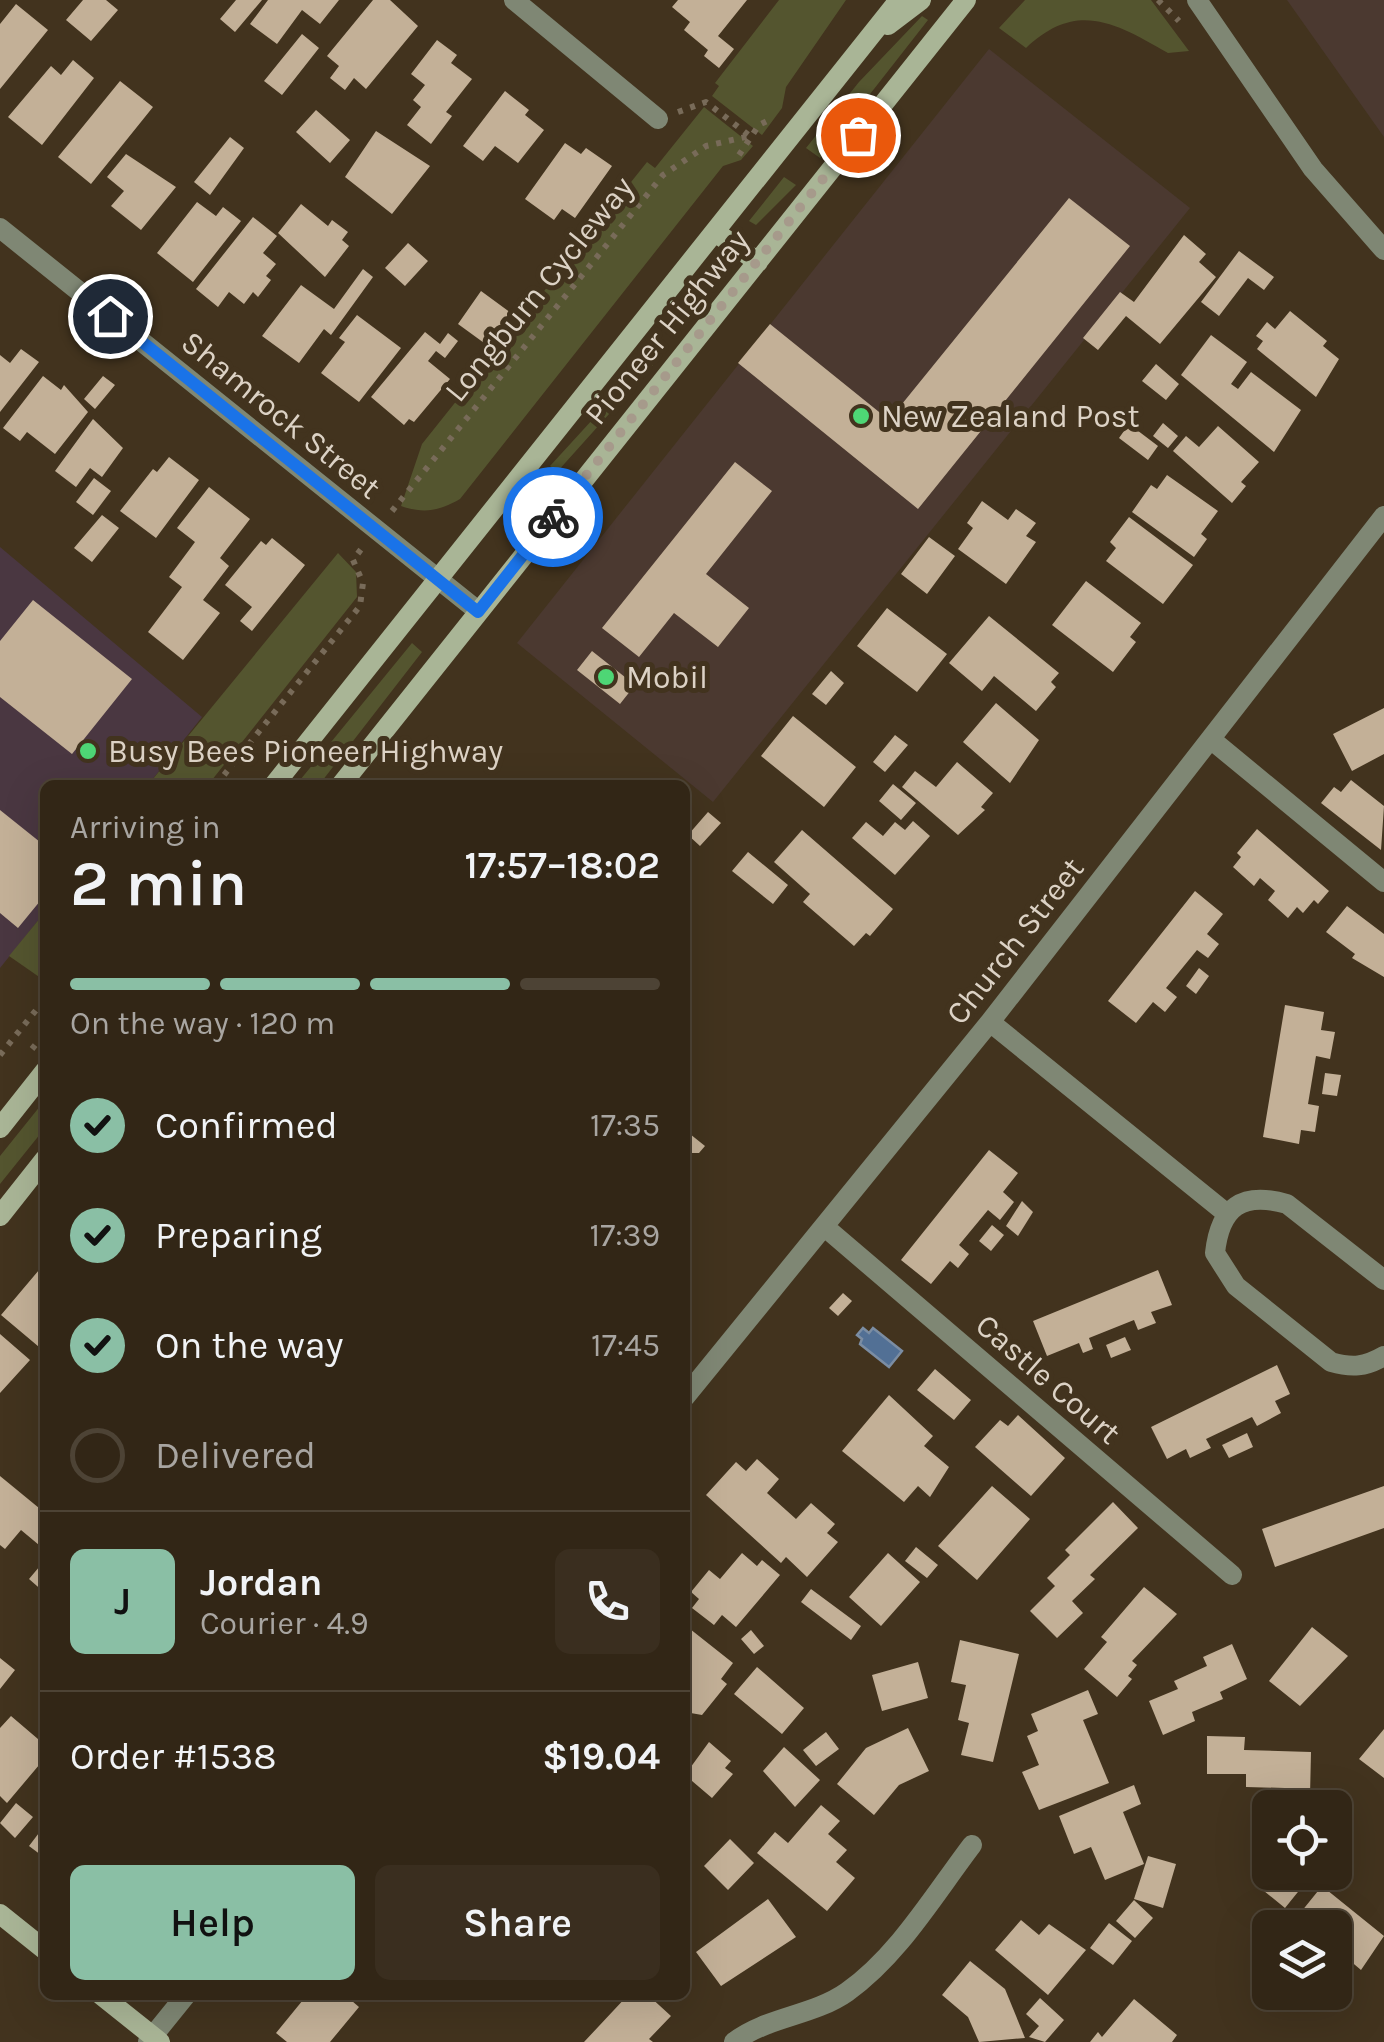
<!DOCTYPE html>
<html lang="en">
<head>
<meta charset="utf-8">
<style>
	:root { --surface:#322616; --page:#3a2e1f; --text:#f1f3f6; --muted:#a8a5a1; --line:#4d4335; --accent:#8abfa5 }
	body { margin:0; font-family:Karla,sans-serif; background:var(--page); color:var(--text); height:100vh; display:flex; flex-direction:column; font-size:38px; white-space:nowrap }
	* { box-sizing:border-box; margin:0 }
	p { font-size:32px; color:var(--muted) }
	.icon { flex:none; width:55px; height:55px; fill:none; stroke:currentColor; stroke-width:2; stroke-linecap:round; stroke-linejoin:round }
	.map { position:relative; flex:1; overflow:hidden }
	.panel { position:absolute; left:40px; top:780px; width:650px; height:1220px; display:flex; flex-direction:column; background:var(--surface); border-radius:15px; box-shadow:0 10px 40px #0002,0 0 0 2px var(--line) }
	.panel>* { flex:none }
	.tools { position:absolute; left:1252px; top:1790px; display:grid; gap:20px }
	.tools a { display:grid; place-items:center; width:100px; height:100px; border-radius:15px; background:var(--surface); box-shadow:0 10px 40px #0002,0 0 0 2px var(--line); font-size:50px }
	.pin { position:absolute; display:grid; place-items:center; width:85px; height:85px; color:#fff; margin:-42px; border:5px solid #fff; border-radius:50%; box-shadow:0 2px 10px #0007 }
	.courier { position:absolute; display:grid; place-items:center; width:100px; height:100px; margin:-50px; border:8px solid #1a73e8; border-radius:50%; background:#fff; color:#222; box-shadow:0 2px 12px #0007 }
	.head em { font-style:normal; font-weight:600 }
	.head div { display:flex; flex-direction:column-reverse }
	.head { display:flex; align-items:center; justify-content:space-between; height:170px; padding:0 30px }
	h1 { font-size:65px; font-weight:600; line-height:75px }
	.bar { display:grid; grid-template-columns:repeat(4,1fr); gap:15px 10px; align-content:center; height:120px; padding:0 30px }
	.bar i { height:12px; border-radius:8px; background:var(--line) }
	.bar .current { background:var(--accent) }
	.bar p { grid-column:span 4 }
	.line { display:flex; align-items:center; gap:25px; padding:0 30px; border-top:2px solid var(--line) }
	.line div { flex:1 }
	.round { display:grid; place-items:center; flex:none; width:105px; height:105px; border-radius:15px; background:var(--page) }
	ol { padding:0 30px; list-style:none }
	li { display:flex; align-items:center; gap:30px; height:110px }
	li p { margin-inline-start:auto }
	li .icon { padding:10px; border-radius:50%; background:var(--accent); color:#111; stroke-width:4 }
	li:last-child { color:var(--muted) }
	li i { width:55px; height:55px; border:5px solid var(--line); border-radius:50% }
	.primary-button { display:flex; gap:20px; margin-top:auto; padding:20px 30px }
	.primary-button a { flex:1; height:115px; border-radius:15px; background:var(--accent); color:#111; font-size:40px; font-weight:600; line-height:115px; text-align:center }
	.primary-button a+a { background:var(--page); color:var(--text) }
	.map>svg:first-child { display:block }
	.commercial { fill:#4b3930 }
	.education { fill:#4a3741 }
	.green { fill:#54552f }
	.water { fill:#527095; stroke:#7b8da3; stroke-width:2.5 }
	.building { fill:#c3b097 }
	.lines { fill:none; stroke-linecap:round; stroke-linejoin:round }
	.path { stroke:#786b59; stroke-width:6; stroke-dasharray:5 8; stroke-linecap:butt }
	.minor { stroke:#7f8774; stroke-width:20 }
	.secondary { stroke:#a9b596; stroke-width:20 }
	.done { stroke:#a69a8b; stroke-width:10; stroke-dasharray:0 18 }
	.route { stroke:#1a73e8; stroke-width:12 }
	.poi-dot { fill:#4ed675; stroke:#42331e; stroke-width:4 }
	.labels { text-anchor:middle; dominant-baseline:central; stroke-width:10; stroke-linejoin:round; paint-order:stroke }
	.street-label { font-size:32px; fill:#dcd2c5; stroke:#42331e }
	.poi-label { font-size:32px; fill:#dcd2c5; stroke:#42331e; text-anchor:start }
</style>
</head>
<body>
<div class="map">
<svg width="1384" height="2042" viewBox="0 0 1384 2042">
	<rect width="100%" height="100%" fill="#42331e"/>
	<path class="commercial" d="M1287,0H1384V137Z
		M989,49L1190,208L713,802L517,643Z"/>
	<path class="education" d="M0,547L202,717L148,785H45V912L0,968Z"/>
	<path class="green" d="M779,0H846L786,87L782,108L762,135L712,96L719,86L715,83Z
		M1025,0H1151L1189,51L1168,53C1115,23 1077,0 1026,48L999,28Z
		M922,16L928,20L820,158L806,148L859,82Z
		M704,107L753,146L741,160L723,166L460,499C439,511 424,514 401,506L422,444L647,162L655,168Z
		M784,177L796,185L756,225L749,221Z
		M657,349L662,355L557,472L550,466Z
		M338,553L356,572L357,597L208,785H148Z
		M412,643L422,652L319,785H296Z
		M45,912V981L9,956Z
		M45,1100V1128L0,1184V1156Z"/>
	<path class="water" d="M863,1328L869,1333L873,1328L902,1351L889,1367L860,1344L862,1339L857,1335Z"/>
	<path class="building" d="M83,0H106L118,10L91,41L66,20Z
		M236,0H262L235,32L220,19Z
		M268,0H339L320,24L302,10L277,44L250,24Z
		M373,0H390L418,26L366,89L354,78L345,90L330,78L339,66L327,56Z
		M678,0H747L718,36L734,49L719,68L704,56L708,50L684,30L690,22L672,7Z
		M16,4L48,30L0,89V24Z
		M302,34L319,48L282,95L264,81Z
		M437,40L457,55L451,63L472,79L446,112L452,116L431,144L407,125L421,107L413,100L425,85L411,74Z
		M73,60L94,78L42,145L8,117L51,66L61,75Z
		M120,81L153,107L91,184L58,157Z
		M505,91L529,110L525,115L544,130L518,163L495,146L483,161L463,146Z
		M316,110L350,140L330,163L296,132Z
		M376,131L430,166L392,214L345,177Z
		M230,137L244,148L210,195L194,182Z
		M565,143L581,154L586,148L612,166L575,218L562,209L554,220L525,199Z
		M126,154L176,187L141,230L111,206L124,191L107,177Z
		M1069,198L1130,246L918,509L738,363L770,324L889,420Z
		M197,202L216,216L223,207L241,221L193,282L157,253Z
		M301,204L328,226L332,220L348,232L342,240L349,246L325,277L278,233Z
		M253,217L277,236L263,253L276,264L266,276L271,280L258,297L253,292L244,304L229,292L218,307L196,289Z
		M1184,235L1206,254L1199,262L1216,277L1160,344L1126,316L1098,350L1083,338L1120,292L1134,302Z
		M408,243L428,261L405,286L385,268Z
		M1239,251L1274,277L1264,290L1248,278L1219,316L1201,302Z
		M363,269L373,277L331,335L324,329L299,363L262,336L301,285L334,309Z
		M481,291L515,316L491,348L458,324Z
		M1290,311L1327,341L1323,346L1339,359L1316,397L1257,349L1263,341L1256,336L1267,322L1275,329Z
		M357,315L401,348L359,402L321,373L345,342L339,338Z
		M425,332L440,344L448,333L458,341L445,358L436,351L428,361L450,379L414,422L409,419L404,425L371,397Z
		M1211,335L1247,362L1231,384L1238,389L1251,372L1301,410L1274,452L1181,375Z
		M21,349L39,362L0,412V355L10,363Z
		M1156,364L1179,384L1166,400L1142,381Z
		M43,376L61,390L64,385L88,412L55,454L27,432L20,441L3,428Z
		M103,376L115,385L95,409L84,399Z
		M93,419L123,448L102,477L90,468L76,487L55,471Z
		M1163,423L1178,436L1168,448L1153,436Z
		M1129,424L1158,446L1148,460L1119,438Z
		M1218,426L1259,462L1241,482L1246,486L1232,503L1173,451L1186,436L1199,447Z
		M169,457L199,480L156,538L120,511L153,469L157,472Z
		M735,462L772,491L706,574L749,608L718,647L674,613L639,657L602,628Z
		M1167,475L1218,511L1201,534L1207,539L1194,557L1132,512L1151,485L1157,489Z
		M94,478L111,491L93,515L76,502Z
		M209,487L250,519L220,558L229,566L203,600L220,613L183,660L148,632L182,587L169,577L195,542L177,528Z
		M982,501L1008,520L1016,509L1036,523L1026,536L1036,542L1006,584L958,549L973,528L967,523Z
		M102,515L119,528L92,562L74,548Z
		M1129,517L1193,565L1163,604L1106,561L1116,548L1110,542Z
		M929,537L955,556L927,594L901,574Z
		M272,538L305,565L252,631L240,621L252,607L225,585L261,541L266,545Z
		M1086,581L1141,623L1130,637L1136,642L1113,672L1052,625Z
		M33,600L132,679L72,754L0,697V641Z
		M887,608L947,654L917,692L857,646Z
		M989,616L1059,673L1051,682L1056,687L1036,711L994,676L982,691L949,663Z
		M592,651L635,685L620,704L577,670Z
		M831,671L844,683L826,705L812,694Z
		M996,703L1039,740L1010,783L963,742Z
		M1384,708V754L1352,771L1333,734Z
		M793,716L856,767L824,807L761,756Z
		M895,735L908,745L885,772L873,762Z
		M957,762L993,793L981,807L985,810L958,835L902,787L915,771L936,787Z
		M1351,780L1384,806L1381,850L1321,803L1334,787L1341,792Z
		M893,784L916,803L901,820L879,801Z
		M0,810L45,846V895L18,928L0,913Z
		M708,812L721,823L700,846L688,835Z
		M913,821L930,836L895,875L852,838L866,822L883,836L895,822L905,830Z
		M1257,829L1329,891L1318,904L1314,900L1303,913L1297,907L1288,918L1268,900L1275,891L1260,878L1254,886L1233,867L1241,857L1237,853Z
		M802,830L893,909L870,936L866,933L854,946L803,902L810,894L774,862Z
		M748,852L788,885L773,904L732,871Z
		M1195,891L1223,914L1207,934L1219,944L1208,958L1197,950L1166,988L1177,997L1165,1012L1153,1002L1136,1023L1108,1001Z
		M1347,906L1384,934V977L1352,958L1355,954L1326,932Z
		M1199,968L1209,976L1196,994L1186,986Z
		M1285,1005L1324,1012L1321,1030L1335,1032L1330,1059L1316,1056L1308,1104L1319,1106L1315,1132L1301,1130L1299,1144L1263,1137Z
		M1325,1073L1341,1075L1337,1096L1322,1094Z
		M685,1130L705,1146L699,1153H685Z
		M989,1150L1018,1173L1003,1192L1014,1202L1000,1220L988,1210L959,1245L969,1254L958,1268L950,1261L931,1284L901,1260Z
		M1022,1201L1033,1212L1018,1236L1006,1226Z
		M992,1225L1004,1235L991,1251L979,1241Z
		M39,1270L45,1275V1352L1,1315Z
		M1158,1270L1172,1305L1151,1312L1156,1323L1138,1330L1134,1320L1089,1338L1093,1349L1083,1353L1079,1343L1047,1356L1033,1321Z
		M843,1293L852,1301L838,1316L829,1308Z
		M0,1334L30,1360L0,1393Z
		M1125,1337L1131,1350L1111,1358L1106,1345Z
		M1277,1365L1290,1394L1275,1401L1281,1413L1257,1426L1252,1417L1206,1439L1211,1448L1190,1458L1186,1449L1167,1459L1151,1427Z
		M935,1369L971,1400L954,1420L917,1390Z
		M889,1395L933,1436L924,1446L949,1467L930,1497L918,1486L904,1502L842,1451Z
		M1018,1415L1065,1458L1031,1496L975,1447L1000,1420L1008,1426Z
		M1247,1433L1253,1447L1229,1458L1222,1445Z
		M757,1459L779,1479L767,1493L796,1519L811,1503L835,1524L827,1533L838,1542L807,1577L786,1557L781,1563L706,1495L736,1462L746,1471Z
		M0,1476L39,1508L45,1501V1550L21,1530L5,1549L0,1545Z
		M992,1486L1030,1519L977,1580L938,1546Z
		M1384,1486V1528L1275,1567L1262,1529Z
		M1113,1502L1138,1528L1090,1575L1095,1579L1072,1601L1083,1613L1057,1638L1030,1611L1055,1586L1047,1578L1070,1555L1065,1550Z
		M916,1547L938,1565L927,1578L905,1561Z
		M742,1553L757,1566L762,1560L780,1575L736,1627L722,1615L714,1625L692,1608L699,1599L691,1592L709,1570L720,1579Z
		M888,1553L920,1582L881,1626L849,1597Z
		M45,1560V1593L29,1579Z
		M1144,1587L1177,1614L1132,1661L1137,1665L1128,1676L1132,1679L1117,1697L1084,1669L1107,1642L1101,1637Z
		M811,1589L861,1626L851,1640L801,1602Z
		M685,1625L733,1663L721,1679L727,1684L702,1715L685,1712Z
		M1312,1627L1348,1656L1300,1706L1269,1681Z
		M751,1630L764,1646L754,1654L741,1639Z
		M960,1640L1019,1654L993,1762L961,1755L969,1723L958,1720L966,1685L951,1682Z
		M1232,1644L1247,1679L1220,1692L1223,1699L1192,1712L1195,1721L1163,1735L1149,1701L1178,1689L1174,1681L1207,1666L1203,1657Z
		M0,1658L15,1670L0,1689Z
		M918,1662L928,1698L882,1711L872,1675Z
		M757,1667L804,1708L782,1734L734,1694Z
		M1088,1690L1098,1714L1083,1720L1109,1783L1039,1810L1022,1772L1039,1765L1027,1736L1038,1731L1031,1714Z
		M11,1716L45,1745V1758L7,1803L0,1796V1728Z
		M908,1728L929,1771L899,1785L874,1815L837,1784L866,1748Z
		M1384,1729V1778L1359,1759Z
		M826,1732L839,1749L816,1766L803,1750Z
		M1207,1736L1245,1737L1244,1750L1311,1752L1310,1796H1285V1788L1246,1787V1774H1207Z
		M709,1742L731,1761L725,1768L733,1774L712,1798L685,1775Z
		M784,1747L820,1780L795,1807L763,1771Z
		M1134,1785L1141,1804L1123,1812L1144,1864L1105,1880L1091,1847L1074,1854L1059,1816Z
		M16,1803L33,1817L15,1838L0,1823Z
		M821,1805L840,1821L828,1834L847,1850L836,1862L855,1878L827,1911L757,1853L775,1832L788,1843Z
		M45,1825V1858L29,1846Z
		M730,1839L754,1863L728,1890L704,1866Z
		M1148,1856L1176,1864L1163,1908L1134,1899Z
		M1270,1861V1872H1304L1310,1877L1285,1908L1253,1882Z
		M1322,1886L1384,1936L1361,1970L1335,1948V1928H1309L1297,1917Z
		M768,1899L796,1937L721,1986L696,1952Z
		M1134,1900L1153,1918L1135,1938L1116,1921Z
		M1021,1920L1039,1935L1049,1924L1086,1950L1048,1995L995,1950Z
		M1109,1923L1132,1941L1113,1965L1090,1948Z
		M970,1961L1005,1989L1025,2038L979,2042L968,2017L942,1995Z
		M307,1995H345L359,2007L330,2042H287L276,2033Z
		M628,1995H648L671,2016L649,2039L653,2042H584Z
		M1040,1998L1064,2020L1045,2042L1029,2037L1039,2026L1026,2014Z
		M1134,1999L1177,2035L1172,2042H1090L1098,2032L1102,2037Z"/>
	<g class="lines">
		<path class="path" d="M1158,0L1179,21
			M678,112L706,102L751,137
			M739,155L759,125L769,120
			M392,511L663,175L706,146L750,136
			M216,785L360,606L363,583L353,560L362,548
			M32,1049L45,1033
			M0,1055L45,999"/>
		<path class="minor" d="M514,0L658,119
			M1197,0L1313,169L1384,250
			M0,228L478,611
			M1213,741L1384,882
			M990,1022L1226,1213
			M826,1228L1232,1575
			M1384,1280L1287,1204C1242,1191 1220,1207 1215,1253L1236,1286L1331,1362C1352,1368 1365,1367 1384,1356
			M685,1397L990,1022L1384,516
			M148,2042L186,1995
			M734,2042C766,2017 813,2016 847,1992C898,1956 934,1895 972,1845"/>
		<path class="secondary" d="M888,25L921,0
			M715,232L758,262
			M274,785L899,0
			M341,785L966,0
			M0,1128L45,1071
			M0,1216L45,1159
			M0,1914L45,1950
			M101,1995L160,2042"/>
	</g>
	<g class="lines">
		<path class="done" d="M553,517L858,135"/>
		<path class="route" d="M110,316L478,612L553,517"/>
	</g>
	<g class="poi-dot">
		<circle cx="861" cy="416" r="10"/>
		<circle cx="606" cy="677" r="10"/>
		<circle cx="88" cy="751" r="10"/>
	</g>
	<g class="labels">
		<g class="street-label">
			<text transform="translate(539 289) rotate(-51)">Longburn Cycleway</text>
			<text transform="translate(667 327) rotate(-51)">Pioneer Highway</text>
			<text transform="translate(281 415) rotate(39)">Shamrock Street</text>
			<text transform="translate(1015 941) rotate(-52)">Church Street</text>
			<text transform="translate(1048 1379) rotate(41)">Castle Court</text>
		</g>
		<g class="poi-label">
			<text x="881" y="416">New Zealand Post</text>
			<text x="626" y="677">Mobil</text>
			<text x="108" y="751">Busy Bees Pioneer Highway</text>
		</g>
	</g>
</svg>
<div class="tools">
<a><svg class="icon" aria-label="locate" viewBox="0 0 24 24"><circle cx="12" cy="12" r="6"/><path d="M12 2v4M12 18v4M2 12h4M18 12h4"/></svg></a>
<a><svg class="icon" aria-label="layers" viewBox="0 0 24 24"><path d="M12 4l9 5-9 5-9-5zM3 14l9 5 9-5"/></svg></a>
</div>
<div class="pin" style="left:858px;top:135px;background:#ea580c"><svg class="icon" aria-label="bag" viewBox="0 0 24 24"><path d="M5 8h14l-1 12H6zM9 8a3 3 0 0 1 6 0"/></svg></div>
<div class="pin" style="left:110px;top:316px;background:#1f2937"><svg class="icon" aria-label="home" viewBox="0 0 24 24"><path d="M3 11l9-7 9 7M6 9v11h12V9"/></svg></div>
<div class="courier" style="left:553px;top:517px"><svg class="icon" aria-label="bike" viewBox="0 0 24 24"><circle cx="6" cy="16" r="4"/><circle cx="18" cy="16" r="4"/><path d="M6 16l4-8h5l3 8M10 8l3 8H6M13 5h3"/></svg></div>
<section class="panel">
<div class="head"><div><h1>2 min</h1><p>Arriving in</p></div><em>17:57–18:02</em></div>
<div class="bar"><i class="current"></i><i class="current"></i><i class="current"></i><i></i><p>On the way · 120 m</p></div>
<ol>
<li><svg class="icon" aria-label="check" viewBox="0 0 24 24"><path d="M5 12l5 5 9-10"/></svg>Confirmed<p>17:35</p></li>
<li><svg class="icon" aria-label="check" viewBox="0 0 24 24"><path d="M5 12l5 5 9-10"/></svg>Preparing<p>17:39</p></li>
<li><svg class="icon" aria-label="check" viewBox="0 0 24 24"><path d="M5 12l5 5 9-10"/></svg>On the way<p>17:45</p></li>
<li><i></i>Delivered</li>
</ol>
<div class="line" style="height:180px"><b class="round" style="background:var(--accent);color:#111">J</b><div><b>Jordan</b><p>Courier · 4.9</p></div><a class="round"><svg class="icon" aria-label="phone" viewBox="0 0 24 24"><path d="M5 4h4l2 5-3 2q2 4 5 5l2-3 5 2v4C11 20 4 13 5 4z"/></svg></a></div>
<div class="line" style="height:130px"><div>Order #1538</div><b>$19.04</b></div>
<div class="primary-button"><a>Help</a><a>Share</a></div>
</section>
</div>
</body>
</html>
